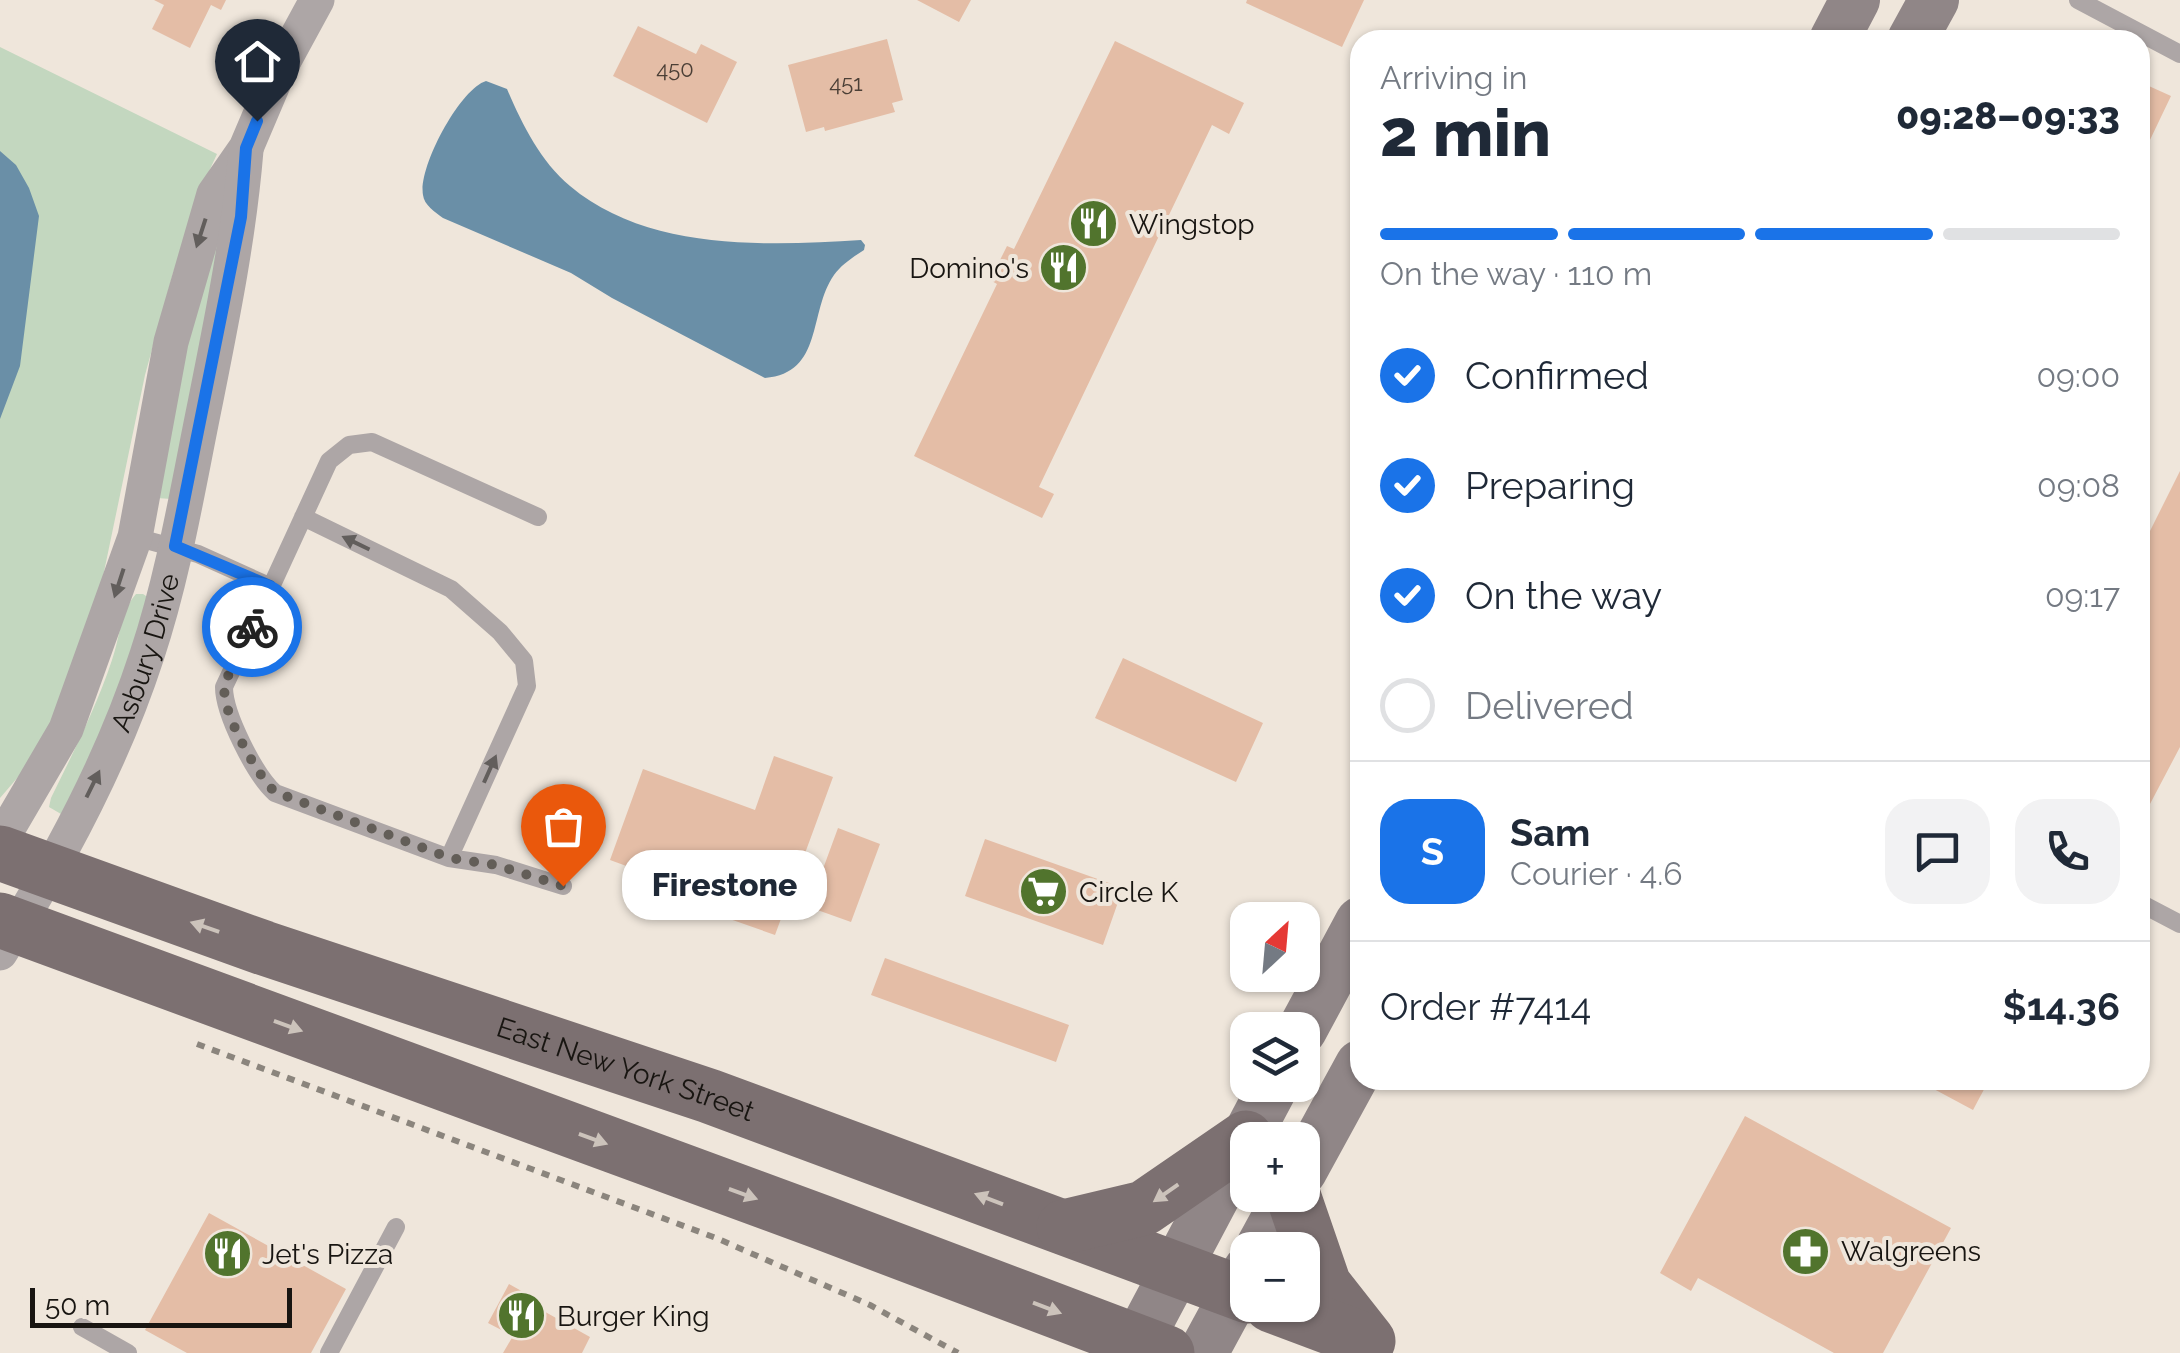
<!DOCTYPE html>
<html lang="en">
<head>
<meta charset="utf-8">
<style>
	:root { --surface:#fff; --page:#f2f2f3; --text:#1f2937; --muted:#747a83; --line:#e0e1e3; --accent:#1a73e8 }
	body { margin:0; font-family:Raleway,sans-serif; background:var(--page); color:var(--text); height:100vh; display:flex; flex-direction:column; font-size:38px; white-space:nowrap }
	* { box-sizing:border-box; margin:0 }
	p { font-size:32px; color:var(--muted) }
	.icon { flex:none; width:55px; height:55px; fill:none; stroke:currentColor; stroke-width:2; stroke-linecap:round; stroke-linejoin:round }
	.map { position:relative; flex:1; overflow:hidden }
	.panel { position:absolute; left:1350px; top:30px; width:800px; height:1060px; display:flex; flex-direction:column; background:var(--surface); border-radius:30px; box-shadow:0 2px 8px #0004 }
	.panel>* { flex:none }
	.needle { width:65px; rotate:26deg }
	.tools { position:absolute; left:1230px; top:902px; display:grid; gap:20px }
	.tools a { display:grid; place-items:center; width:90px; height:90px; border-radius:20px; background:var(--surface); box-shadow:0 2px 8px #0004; font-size:50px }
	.scale { position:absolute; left:30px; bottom:25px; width:262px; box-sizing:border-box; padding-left:10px; border:5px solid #181511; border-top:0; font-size:28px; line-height:35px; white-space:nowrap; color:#181511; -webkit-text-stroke:8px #efe6db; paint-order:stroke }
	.pin { position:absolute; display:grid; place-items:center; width:85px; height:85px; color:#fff; margin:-102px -42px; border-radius:50% 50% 50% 0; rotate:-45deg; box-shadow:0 0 10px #0007 }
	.pin .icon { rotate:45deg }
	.courier { position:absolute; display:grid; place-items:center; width:100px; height:100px; margin:-50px; border:8px solid #1a73e8; border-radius:50%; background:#fff; color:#222; box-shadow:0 2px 12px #0007 }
	.bubble { position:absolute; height:70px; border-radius:30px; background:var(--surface); box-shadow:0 2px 8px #0004; font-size:32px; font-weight:800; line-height:70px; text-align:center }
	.headline em { font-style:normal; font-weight:800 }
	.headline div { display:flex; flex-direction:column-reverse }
	.headline { display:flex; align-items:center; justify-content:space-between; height:170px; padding:0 30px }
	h1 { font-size:65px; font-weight:800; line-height:75px }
	.bar { display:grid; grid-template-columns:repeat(4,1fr); gap:15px 10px; align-content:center; height:120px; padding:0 30px }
	.bar i { height:12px; border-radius:8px; background:var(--line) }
	.bar .active { background:var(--accent) }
	.bar p { grid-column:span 4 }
	.line { display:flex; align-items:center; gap:25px; padding:0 30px; border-top:2px solid var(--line) }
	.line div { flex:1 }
	.round { display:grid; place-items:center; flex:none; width:105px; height:105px; border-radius:30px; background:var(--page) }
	ol { padding:0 30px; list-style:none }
	li { display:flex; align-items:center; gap:30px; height:110px }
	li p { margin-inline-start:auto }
	li .icon { padding:10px; border-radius:50%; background:var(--accent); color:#fff; stroke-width:4 }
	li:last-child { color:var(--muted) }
	li i { width:55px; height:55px; border:5px solid var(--line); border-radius:50% }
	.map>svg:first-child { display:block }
	.green { fill:#c3d7bf }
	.water { fill:#6a8fa7 }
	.building { fill:#e4bda6 }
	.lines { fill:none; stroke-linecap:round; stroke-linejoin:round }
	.path { stroke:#8b857d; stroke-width:6; stroke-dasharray:8 8; stroke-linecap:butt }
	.service { stroke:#ada6a6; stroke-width:18 }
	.minor { stroke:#ada6a6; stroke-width:35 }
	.secondary { stroke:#908687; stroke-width:50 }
	.primary { stroke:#7c7071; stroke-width:55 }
	.oneway { fill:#625e5c }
	.oneway2 { fill:#ccc3bb }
	.done { stroke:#635e58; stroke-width:10; stroke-dasharray:0 18 }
	.route { stroke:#1a73e8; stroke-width:12 }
	.labels { text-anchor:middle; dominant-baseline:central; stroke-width:8; stroke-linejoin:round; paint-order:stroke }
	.number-label { font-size:22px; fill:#4b3f36 }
	.poi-label { font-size:28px; fill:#181511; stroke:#efe6db; text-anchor:start }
	.street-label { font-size:28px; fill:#181511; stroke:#efe6db }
</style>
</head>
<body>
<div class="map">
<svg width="2180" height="1353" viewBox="0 0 2180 1353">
	<rect width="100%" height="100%" fill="#efe6db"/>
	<path class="green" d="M0,47L217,154L205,180L173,273L145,375L100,591L79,655L37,755L0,798Z
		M234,175L171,499L157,498L176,372Z
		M136,594H143L149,598L109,724L61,814L49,807L51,798C73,753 96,708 112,660C120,638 120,612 136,594Z"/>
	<path class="water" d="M486,81L507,89C522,124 540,161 570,186C647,251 766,246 861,240L865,245L864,250C853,257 841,265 834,275C808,312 824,373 765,378L612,298L571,273L443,218C435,212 424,205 423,195C418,167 460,89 486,81Z
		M0,151L16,165L29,188L39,216L20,366L0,419Z"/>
	<path class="building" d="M154,0H226L221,10L211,5L190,48L152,29L164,5Z
		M917,0H971L959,22Z
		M1247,0H1364L1342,47L1246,3Z
		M638,26L696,54L701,44L737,62L707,123L613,76Z
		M887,39L903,100L892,103L895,112L825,131L824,127L806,132L788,65Z
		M1115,41L1244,103L1229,134L1212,125L1039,487L1054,494L1042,518L914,456L997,284L990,280L1007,246L1014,249Z
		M2140,82L2171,96L2149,142L2140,138Z
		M2180,471V747L2140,823V602L2150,583L2140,578V551Z
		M1123,658L1263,723L1236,782L1095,718Z
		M774,756L833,777L775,935L724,917L714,898L610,860L643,769L755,810Z
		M838,828L880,844L851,922L809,907Z
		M985,839L1123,888L1103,945L965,896Z
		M885,958L1069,1025L1056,1062L871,995Z
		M1917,1080H1989L1973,1110Z
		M1745,1116L1951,1228L1883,1353H1834L1698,1278L1691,1291L1660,1273Z
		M209,1213L346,1289L311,1353H187L145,1330Z
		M509,1284L543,1303L540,1309L590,1337L582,1353H503L513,1336L488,1323Z"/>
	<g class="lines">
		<path class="path" d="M197,1044L716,1238L870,1305L958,1353"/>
		<path class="service" d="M2078,0L2180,54
			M303,517L451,589L500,632L524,661L527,686L449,858
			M135,537L198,554L271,587L224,687C224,714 255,775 275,793L449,858L496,865L563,886
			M271,587L329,461L349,445L372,442L538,517
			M2140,903L2180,924
			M82,1327L128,1353
			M329,1353L396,1227"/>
		<g class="minor">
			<path d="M0,842L66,729L135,537L171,342L214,194L246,148L280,68L317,0"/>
			<path id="s1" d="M0,953C59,861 113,760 147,655C174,574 188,487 205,404C222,319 239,236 246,150"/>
		</g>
		<path class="secondary" d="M1834,40L1855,0
			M1912,40L1934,0
			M1302,1030L1360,922
			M1302,1171L1360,1065
			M1259,1250L1289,1195
			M1132,1353L1274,1085
			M1203,1353L1248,1270"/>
		<g class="primary">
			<path id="s2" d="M0,853L264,948L709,1096L1248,1296"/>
			<path d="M0,920L821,1222L1167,1353"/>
			<path d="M1293,1195L1324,1285L1368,1341"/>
			<path d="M1064,1227L1144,1208L1246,1138"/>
			<path d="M1271,1305L1367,1341"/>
		</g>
	</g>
	<defs><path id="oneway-solid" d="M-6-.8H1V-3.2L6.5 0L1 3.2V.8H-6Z" transform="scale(2.5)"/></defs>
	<g class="oneway">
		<use href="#oneway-solid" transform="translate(201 233) rotate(108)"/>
		<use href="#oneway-solid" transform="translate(356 543) rotate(-154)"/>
		<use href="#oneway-solid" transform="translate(119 583) rotate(108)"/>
		<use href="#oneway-solid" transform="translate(490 769) rotate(-66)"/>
		<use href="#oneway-solid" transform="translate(93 784) rotate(-64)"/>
	</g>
	<g class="oneway2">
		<use href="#oneway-solid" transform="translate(205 927) rotate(-161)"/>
		<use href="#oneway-solid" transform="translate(288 1026) rotate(20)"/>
		<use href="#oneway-solid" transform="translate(593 1139) rotate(20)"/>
		<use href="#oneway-solid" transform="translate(1166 1193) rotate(145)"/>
		<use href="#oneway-solid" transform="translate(743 1194) rotate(20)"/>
		<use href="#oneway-solid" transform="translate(989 1199) rotate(-159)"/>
		<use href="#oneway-solid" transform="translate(1047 1308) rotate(21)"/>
	</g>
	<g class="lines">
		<path class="done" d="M252,627C243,645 230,666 225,686C219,708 258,777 275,792L450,858L496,865L563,886"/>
		<path class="route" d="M252,627L270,586L175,546L241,217L246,148L257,121"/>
	</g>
	<defs>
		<symbol id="restaurant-disc" viewBox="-11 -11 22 22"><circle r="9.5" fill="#51742d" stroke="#efe6db"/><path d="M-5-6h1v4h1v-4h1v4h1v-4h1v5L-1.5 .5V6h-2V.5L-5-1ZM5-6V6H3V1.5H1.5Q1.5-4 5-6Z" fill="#fff"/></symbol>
		<symbol id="supermarket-disc" viewBox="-11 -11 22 22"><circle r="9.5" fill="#51742d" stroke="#efe6db"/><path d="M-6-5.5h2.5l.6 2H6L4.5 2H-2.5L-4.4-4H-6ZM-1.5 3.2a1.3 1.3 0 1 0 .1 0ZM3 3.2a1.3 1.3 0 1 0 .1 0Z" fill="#fff"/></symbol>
		<symbol id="pharmacy-disc" viewBox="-11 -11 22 22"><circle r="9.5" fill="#51742d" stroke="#efe6db"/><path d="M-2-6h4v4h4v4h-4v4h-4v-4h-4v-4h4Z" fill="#fff"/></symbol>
	</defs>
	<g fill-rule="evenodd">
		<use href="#restaurant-disc" x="1066" y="196" width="55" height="55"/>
		<use href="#restaurant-disc" x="1036" y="240" width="55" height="55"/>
		<use href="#supermarket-disc" x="1016" y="864" width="55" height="55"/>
		<use href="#pharmacy-disc" x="1778" y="1224" width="55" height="55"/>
		<use href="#restaurant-disc" x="200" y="1226" width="55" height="55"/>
		<use href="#restaurant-disc" x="494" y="1288" width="55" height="55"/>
	</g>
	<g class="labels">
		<g class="number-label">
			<text x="675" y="69">450</text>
			<text x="846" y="83">451</text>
		</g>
		<g class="poi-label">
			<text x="1129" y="224">Wingstop</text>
			<text x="1029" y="268" text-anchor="end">Domino's</text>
			<text x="1079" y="892">Circle K</text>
			<text x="1841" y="1251">Walgreens</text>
			<text x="262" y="1254">Jet's Pizza</text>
			<text x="557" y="1316">Burger King</text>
		</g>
		<g class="street-label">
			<text stroke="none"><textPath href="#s1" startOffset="335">Asbury Drive</textPath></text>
			<text stroke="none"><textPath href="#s2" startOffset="662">East New York Street</textPath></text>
		</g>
	</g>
</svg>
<div class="tools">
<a><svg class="needle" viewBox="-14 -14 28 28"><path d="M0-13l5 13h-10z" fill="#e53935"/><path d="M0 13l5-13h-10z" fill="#747a83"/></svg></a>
<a><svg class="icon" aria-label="layers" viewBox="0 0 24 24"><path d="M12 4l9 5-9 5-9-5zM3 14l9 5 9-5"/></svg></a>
<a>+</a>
<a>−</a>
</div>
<div class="scale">50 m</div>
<div class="pin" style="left:563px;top:886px;background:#ea580c"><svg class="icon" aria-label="bag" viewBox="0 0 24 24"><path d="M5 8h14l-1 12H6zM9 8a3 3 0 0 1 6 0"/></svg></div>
<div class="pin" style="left:257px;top:121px;background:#1f2937"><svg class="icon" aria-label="home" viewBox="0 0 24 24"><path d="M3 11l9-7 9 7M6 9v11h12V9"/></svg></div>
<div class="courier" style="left:252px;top:627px"><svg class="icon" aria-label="bike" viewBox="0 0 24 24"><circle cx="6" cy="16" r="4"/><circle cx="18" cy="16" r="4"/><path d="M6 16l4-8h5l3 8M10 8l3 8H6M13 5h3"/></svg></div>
<div class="bubble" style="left:622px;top:850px;width:205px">Firestone</div>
<section class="panel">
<div class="headline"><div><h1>2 min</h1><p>Arriving in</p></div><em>09:28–09:33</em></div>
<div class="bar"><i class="active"></i><i class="active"></i><i class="active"></i><i></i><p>On the way · 110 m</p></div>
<ol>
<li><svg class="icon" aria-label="check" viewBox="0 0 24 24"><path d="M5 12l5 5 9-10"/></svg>Confirmed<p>09:00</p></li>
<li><svg class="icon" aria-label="check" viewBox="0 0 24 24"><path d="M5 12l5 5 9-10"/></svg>Preparing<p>09:08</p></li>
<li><svg class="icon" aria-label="check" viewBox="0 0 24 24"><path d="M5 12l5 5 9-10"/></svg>On the way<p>09:17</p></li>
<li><i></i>Delivered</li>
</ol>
<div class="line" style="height:180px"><b class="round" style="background:var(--accent);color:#fff">S</b><div><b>Sam</b><p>Courier · 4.6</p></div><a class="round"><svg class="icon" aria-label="chat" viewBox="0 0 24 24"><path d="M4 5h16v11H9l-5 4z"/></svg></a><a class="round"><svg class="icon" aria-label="phone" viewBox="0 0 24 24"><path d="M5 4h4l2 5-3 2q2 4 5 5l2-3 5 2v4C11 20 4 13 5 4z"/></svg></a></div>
<div class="line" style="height:130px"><div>Order #7414</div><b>$14.36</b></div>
</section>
</div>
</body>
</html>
